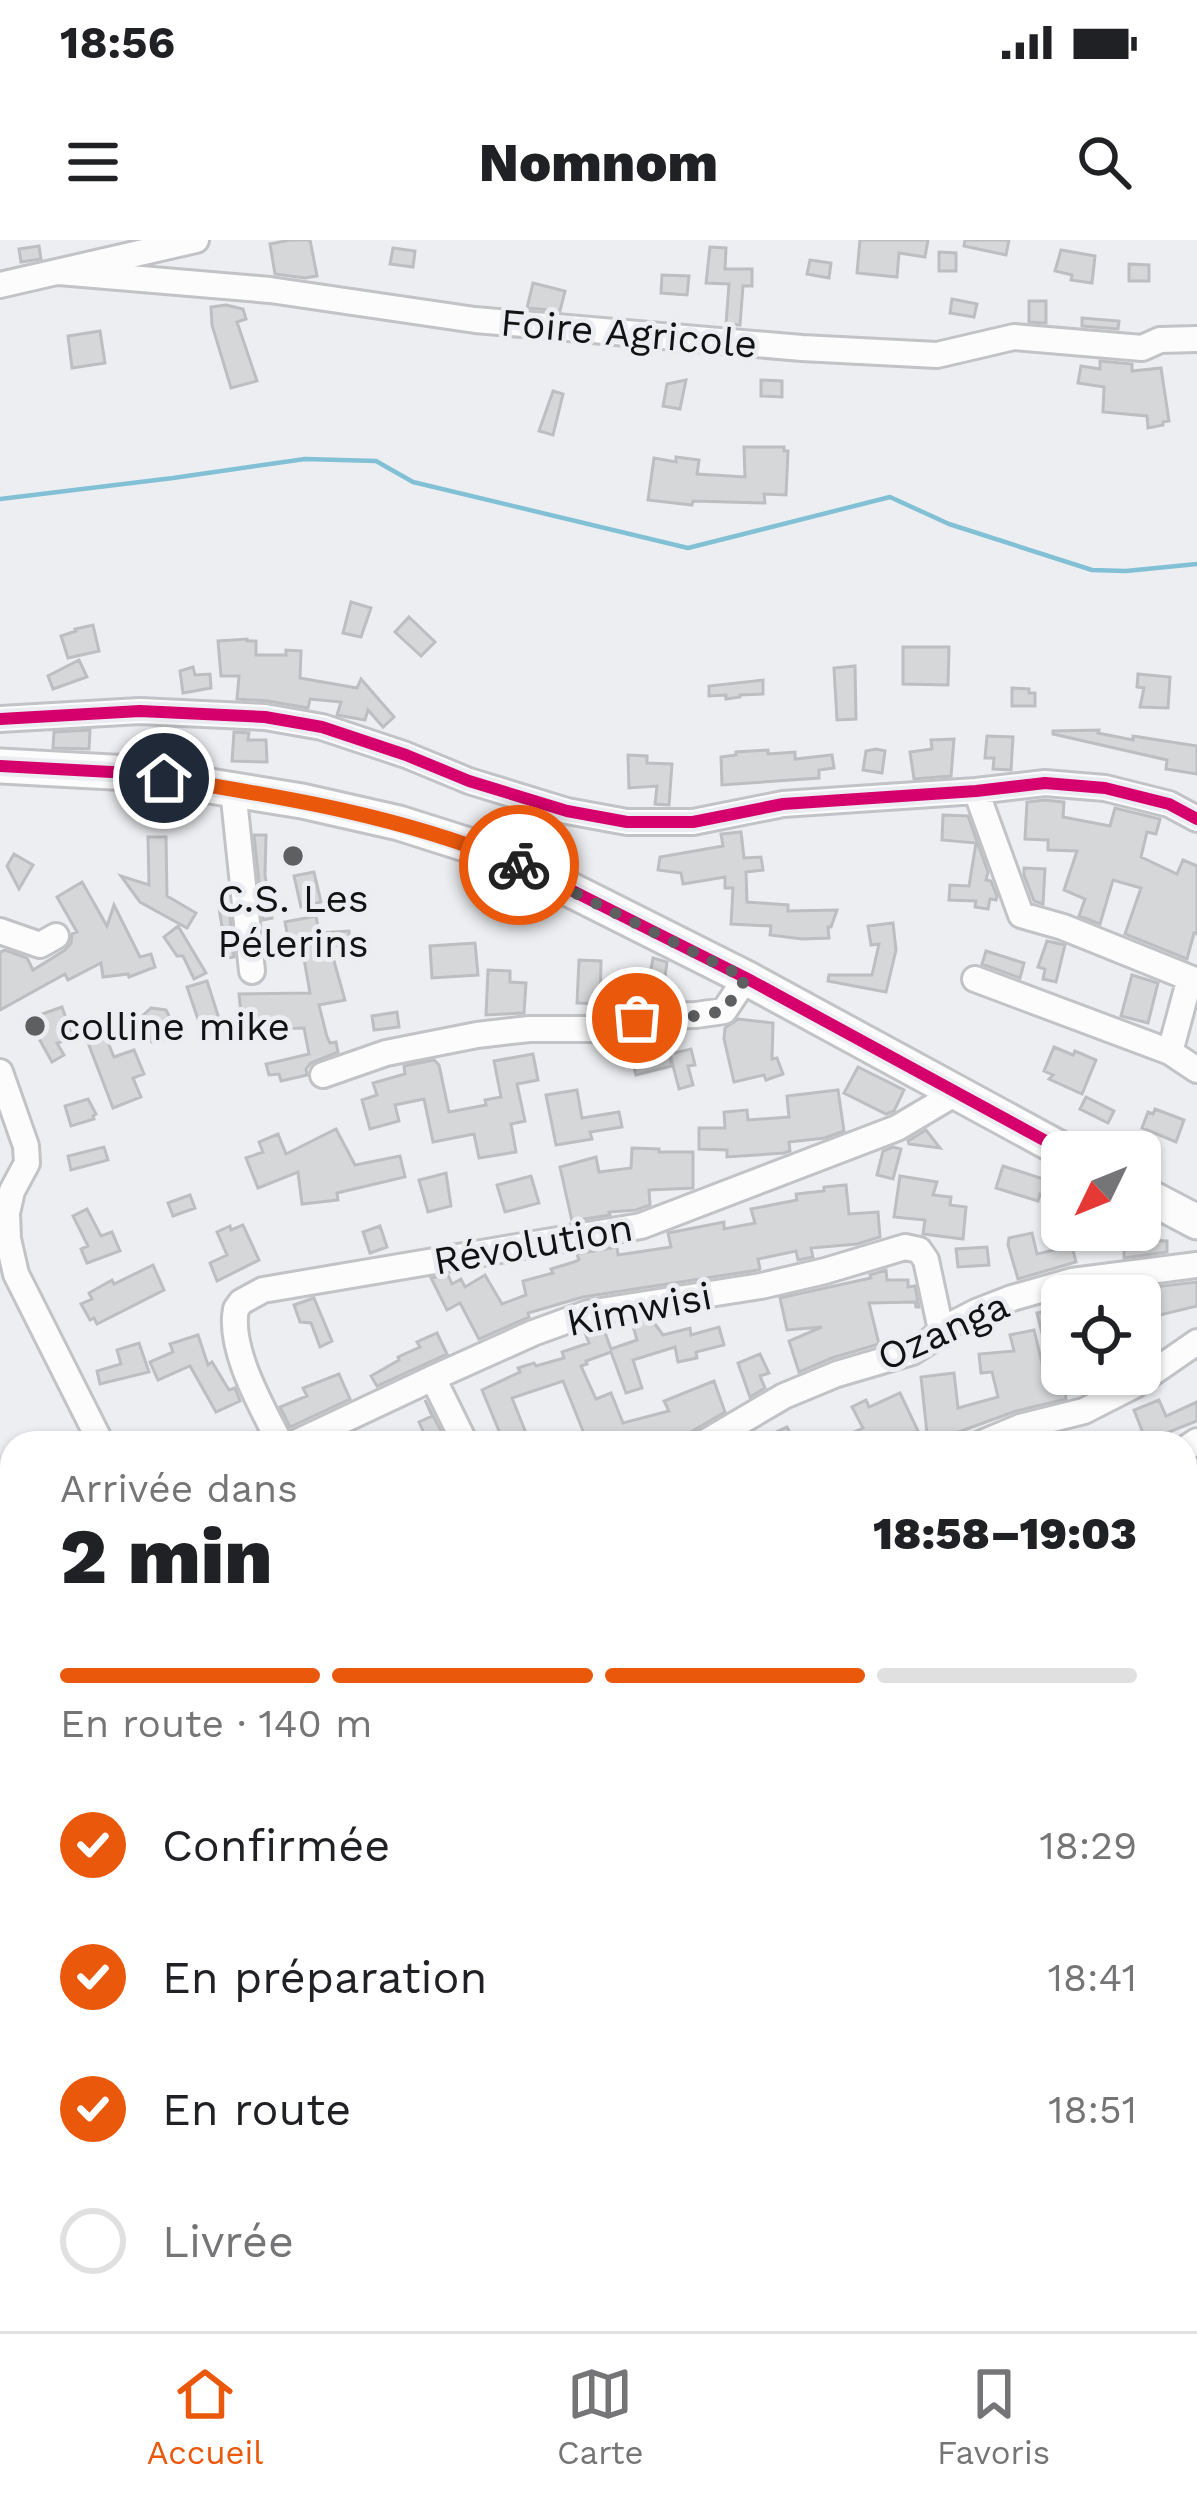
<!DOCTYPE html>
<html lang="fr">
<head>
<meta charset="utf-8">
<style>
	:root { --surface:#fff; --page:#f2f2f2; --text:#202124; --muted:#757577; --line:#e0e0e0; --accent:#ea580c }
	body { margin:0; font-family:"Work Sans",sans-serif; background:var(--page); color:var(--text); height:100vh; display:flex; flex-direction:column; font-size:45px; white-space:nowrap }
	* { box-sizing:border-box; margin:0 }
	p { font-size:39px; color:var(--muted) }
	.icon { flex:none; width:66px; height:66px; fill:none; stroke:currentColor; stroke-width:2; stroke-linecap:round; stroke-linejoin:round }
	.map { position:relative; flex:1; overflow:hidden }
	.side { position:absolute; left:0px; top:1191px; width:1197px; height:900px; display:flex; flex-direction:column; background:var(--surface); border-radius:36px 36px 0 0; box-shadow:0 3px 9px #0004 }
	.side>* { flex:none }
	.needle { width:78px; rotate:227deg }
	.buttons { position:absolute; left:1041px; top:891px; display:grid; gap:24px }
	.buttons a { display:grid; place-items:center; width:120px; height:120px; border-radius:18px; background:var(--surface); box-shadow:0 3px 9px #0004; font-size:60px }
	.pin { position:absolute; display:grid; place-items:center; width:102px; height:102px; color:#fff; margin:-51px; border:6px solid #fff; border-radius:50%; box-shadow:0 3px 12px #0007 }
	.courier { position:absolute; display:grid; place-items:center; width:120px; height:120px; margin:-60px; border:9px solid #ea580c; border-radius:50%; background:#fff; color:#222; box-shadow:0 3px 15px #0007 }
	.headline em { font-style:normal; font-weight:800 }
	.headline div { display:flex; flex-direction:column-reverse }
	.headline { display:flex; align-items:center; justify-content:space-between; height:204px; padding:0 60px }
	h1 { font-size:78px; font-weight:800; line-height:90px }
	.bar { display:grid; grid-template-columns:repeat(4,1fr); gap:18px 12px; align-content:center; height:144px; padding:0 60px }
	.bar i { height:15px; border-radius:9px; background:var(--line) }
	.bar .current { background:var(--accent) }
	.bar p { grid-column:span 4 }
	ol { padding:0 60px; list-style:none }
	li { display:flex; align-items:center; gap:36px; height:132px }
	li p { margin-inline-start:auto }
	li .icon { padding:12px; border-radius:50%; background:var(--accent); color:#fff; stroke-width:4 }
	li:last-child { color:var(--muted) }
	li i { width:66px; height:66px; border:6px solid var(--line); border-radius:50% }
	.status { display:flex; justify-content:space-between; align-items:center; height:84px; padding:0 60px; background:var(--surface); direction:ltr }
	.status svg { height:33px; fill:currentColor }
	header { display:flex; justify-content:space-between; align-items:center; height:156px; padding:0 60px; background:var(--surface); font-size:54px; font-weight:800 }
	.tabs { display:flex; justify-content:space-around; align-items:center; height:168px; border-top:3px solid var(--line); background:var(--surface); font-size:33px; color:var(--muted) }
	.tabs a { display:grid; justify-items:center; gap:6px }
	.tabs .current { color:var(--accent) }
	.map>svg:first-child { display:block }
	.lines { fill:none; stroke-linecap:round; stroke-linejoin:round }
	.stream { stroke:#82c0d5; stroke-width:4.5 }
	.building { fill:#d6d7d8; stroke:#bdbec1; stroke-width:3 }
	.minor-casing { stroke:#c2c3c6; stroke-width:30 }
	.highway-casing { stroke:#c2c3c6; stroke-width:39 }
	.minor { stroke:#fcfcfd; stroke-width:24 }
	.highway { stroke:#fcfcfd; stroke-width:33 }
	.cycleway-casing { stroke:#ebedf2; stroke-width:20 }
	.cycleway { stroke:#d6006c; stroke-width:12 }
	.done { stroke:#5e5f61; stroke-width:12; stroke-dasharray:0 21.6 }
	.route { stroke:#ea580c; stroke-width:15 }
	.poi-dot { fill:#5e5f61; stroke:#ebedf2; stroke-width:4.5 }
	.labels { text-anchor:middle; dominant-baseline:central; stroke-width:10; stroke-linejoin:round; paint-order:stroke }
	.street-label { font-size:39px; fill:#111213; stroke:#ebedf2 }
	.poi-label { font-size:39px; fill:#111213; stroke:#ebedf2 }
</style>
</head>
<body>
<div class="status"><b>18:56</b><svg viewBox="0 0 49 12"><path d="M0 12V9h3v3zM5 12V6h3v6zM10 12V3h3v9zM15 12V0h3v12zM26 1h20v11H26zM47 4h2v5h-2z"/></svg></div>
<header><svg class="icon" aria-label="menu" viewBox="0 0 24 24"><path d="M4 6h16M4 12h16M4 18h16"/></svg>Nomnom<svg class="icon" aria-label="search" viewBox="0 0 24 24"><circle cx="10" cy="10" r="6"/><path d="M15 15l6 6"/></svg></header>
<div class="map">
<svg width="1197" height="2091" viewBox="0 0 1197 2091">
	<rect width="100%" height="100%" fill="#eceef1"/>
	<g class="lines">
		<path class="stream" d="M0,259L173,238L305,219L376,221L413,242L688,308L890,257L949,284L1092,330L1126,331L1197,324"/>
	</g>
	<path class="building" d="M290,0H310L317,36L305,38L275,34L270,4Z
		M860,0H928L925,17L899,13L897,37L857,33Z
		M965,0H1009L1006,15L964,6Z
		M39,6L41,19L21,22L19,9Z
		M710,7L726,8L725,29H752V46H743L740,85L726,84L729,44L706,43Z
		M393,8L415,11L413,27L390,24Z
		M1061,10L1095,16L1092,43L1071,40L1072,35L1055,31Z
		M939,12L956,13V31H939Z
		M810,20L831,23L829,38L807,34Z
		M1129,24L1149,25V41H1129Z
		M662,35L689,36L687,55L661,53Z
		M533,43L565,51L560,71L527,68Z
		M952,59L977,64L974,77L950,73Z
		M1029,61H1046V83L1029,82Z
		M226,65L243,69L246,79L237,82L257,141L231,148L212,85L211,67Z
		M1082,78L1119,81L1118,89L1082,86Z
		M100,91L105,123L72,128L68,96Z
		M1100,121L1132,124V131L1161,128L1169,181L1163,182V185L1148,188L1147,176L1103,172L1104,147L1078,143L1081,126L1100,129Z
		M686,140L680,169L663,166L667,144Z
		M761,140L782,141V157L761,156Z
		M553,151L563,154L553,195L539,191Z
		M744,207H784V211H788L786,255L764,254L765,263L693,261L692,265L648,260L654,218L676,222V217L699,220L697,234L745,237Z
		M351,362L371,368L361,397L343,393Z
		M409,377L435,402L421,416L395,392Z
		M93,385L99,411L68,418L61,396L76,391L75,389Z
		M247,399V401H256V415H286V410L301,411L300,438L357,448L361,439L394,477L383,487L368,470L365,480L337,475L341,462L310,459L308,468L268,461L237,459L239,436H221L218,401Z
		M903,407H949L948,445L903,444Z
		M79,420L87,437L53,449L48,436Z
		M855,426L856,479L837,480L834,428Z
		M193,427L195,435L210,434L211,448L183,453L180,431Z
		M1138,434L1170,437L1168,468L1140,467L1144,448L1137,447Z
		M763,440V454L740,455V457L726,459V455L709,456V446Z
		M1012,448L1029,449V453H1035V466H1012Z
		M90,490L89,509L53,508L54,492Z
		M1099,490L1098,493L1133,500V496L1197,506V534L1166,529L1167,520L1053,494V491Z
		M234,492L249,493L248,500H266L267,522L232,521Z
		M987,496L1013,497L1011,530L993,529L994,518H985Z
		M954,499L951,536L914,539L910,512L932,509L931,500Z
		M876,509L885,511L882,533L863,530L866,511Z
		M768,510V514L795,512V519L832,515L834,528L819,530V538L722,545L721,517L736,515V512Z
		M628,515L647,516V523L672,524L669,565L655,564L657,546L629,548Z
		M1045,560L1064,562L1063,577L1110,586L1115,568L1160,579L1156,594L1147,592L1141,617L1177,634L1183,620L1197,626V694L1194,693L1187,719L1125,694L1141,648L1113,640L1100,684L1079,676L1085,659L1064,650L1077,611L1048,610V600L1025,599L1027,562Z
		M943,575L968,576L988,632L986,640L991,641L997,656L996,660L990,659L988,669L975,667L976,661L949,660L950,645L969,646L976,603L942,600Z
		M741,592L744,618L761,617L763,630L746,632L747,662L788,665V671L837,670L831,687H828L829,698L802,699L770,695L771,686L731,684L733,648H725V637L683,644L681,633L658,630L660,617L723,606L721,594Z
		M254,595H266L265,635L272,678L263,680Z
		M148,597H166L167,656L196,673L187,688L140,662L121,636L149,645Z
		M14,614L33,625L19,649L7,626Z
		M1024,628L1045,629L1043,664L1034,661L1024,635Z
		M314,632L321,662L301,667L294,636Z
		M82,642L107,686L114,665L140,717L151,714L155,727L129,737L128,734L103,737L101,723L68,740L65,734L0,770V712L5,710L27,718L33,730L65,710L71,703L72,694L77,692L57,657Z
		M229,666L234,717L227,718L219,668Z
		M316,676L319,693L349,691L350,705L330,707L345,760L319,765L327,797L330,803L336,802L338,812L311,823L306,829L307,835L281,841L279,834L269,835L266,824L309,814L304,788L277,789L276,781L242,784L239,754L310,753L300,696L288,698L285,682Z
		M893,683L896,710L886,752L828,741L829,735H872L879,704L871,705L868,686Z
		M178,686L206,733L194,739L183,716H177L164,697Z
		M1047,701L1065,705L1056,742L1043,739L1045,729L1038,727Z
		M475,703L478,735L432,738L430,706Z
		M986,711L1024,723L1020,738L982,724Z
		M653,718L667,722L662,759L638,761L641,734L650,735Z
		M579,720L601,721L600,764L577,763Z
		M488,730L510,731V742L526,743L524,773L486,775Z
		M1132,735L1158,743L1148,783L1121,776Z
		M207,741L223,791L204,797L187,747Z
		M62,767L73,798L57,803L64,815L52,822L28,779Z
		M151,768L166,770L178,793L167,800L152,802L140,778Z
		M397,772L399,787L374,790L372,776Z
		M738,779L773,783L772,819L777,818L783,834L766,840L764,835L734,842L724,799L725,788Z
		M654,792H664L672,826L636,835L627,800Z
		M104,793L114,817L134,810L144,834L133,838L141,857L113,868L87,800Z
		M1054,807L1073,815L1075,811L1096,820L1082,854L1049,839L1053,835L1044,831Z
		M691,809L695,825L688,826L693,845L679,849L670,814Z
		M533,814L538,840L517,844L525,881L511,884L516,912L479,918L474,894L433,902L424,859L395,865L399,881L370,889L362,860L377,855L373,843L405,834L404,826L434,820L439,825L449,872L486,865L485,860L501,857L494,821Z
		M858,827L904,850L894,871L886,874L844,853Z
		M577,850L582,878L619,872L622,887L590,892L592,899L556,905L546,855Z
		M838,850L844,891L825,898L789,902L790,911L784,913L727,917V910L699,909V888H725L724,872L747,870L748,880L789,877L787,856Z
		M1086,857L1114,871L1108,883L1080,869Z
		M88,859L96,874L93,876L94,879L71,886L65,866Z
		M1155,869L1184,880L1176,902L1142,888L1148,872L1153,874Z
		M336,889L355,925L400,916L405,937L337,953L338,960L302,964L298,932L258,948L246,918L263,912L259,902L278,894L286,914Z
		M926,890L940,908L909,904L908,901Z
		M104,907L108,920L71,930L68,916Z
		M893,907L901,909L893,939L877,935L883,911Z
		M632,908L659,909V912H693V948L649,950L650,965L636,970L609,972L610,975L572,981L560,927L596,917L599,932L631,928Z
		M1003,926L1062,945V962L1040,954L1038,961L996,948Z
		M446,933L451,966L428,972L419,940Z
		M531,936L539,963L505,972L497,945Z
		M900,936L937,942L933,955L951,957L950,965L966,967L963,999L923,994L925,980L894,977Z
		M846,945L849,974L878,972L880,997L857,1004L811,1008L813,1017L798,1020L796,1011L758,1019L760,1029L758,1030L583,1057L528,1073L529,1077L479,1099L460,1063L447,1070L431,1038L448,1035L452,1044L461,1039L465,1047L485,1035L502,1064L526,1055L523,1041L553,1033L551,1029L574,1022L579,1020L577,1014L617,1007L618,1015L671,1007L668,993L673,992L724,982V989L755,983L751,969L797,960L796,954L824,951V947Z
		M190,955L195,968L173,976L168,963Z
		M87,969L101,996L112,992L120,1011L87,1023L81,1009L88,1006L73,976Z
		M243,985L259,1020L217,1041L210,1023L227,1015L217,992L230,986L231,990Z
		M380,986L387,1007L370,1013L363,992Z
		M1124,991H1135L1139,1000L1167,1001V1012L1124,1018Z
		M1032,993L1037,1014L1072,1006L1076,1022L1018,1039L1008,1005L1009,998Z
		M987,1007L989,1025L958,1027L956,1009Z
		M153,1025L164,1050L97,1084L94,1078L90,1080L81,1064L92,1059L89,1053L112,1040L114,1044Z
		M886,1030L887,1040H908V1047L915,1046L919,1067H916L915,1062L869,1063L879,1104L832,1118L799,1132L789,1101L822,1087L787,1090L780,1058L871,1038L870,1035Z
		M1197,1042V1066L1160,1075L1154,1047Z
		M314,1058L332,1101L320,1107L311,1083L300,1082L294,1065Z
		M1055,1070L1059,1089L1042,1093L1037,1073Z
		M652,1080L663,1095L690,1088L691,1095L719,1087L724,1105L696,1112L697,1118L678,1122L675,1107L633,1120L642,1148L626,1153L611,1112L586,1121L587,1124L581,1126L596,1159L611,1153L623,1183L669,1171L664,1161L714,1141L725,1172L672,1203H555L583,1191L563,1141L512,1158L530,1203H504L482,1150L520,1132L518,1128L534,1123L536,1126L564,1118L562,1112L589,1103L585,1093L603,1087L611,1109L637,1100L633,1086L636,1082Z
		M1034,1090L1043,1127L1062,1125L1066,1159L1016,1171L953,1194L955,1203H928L921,1137L954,1133L958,1168L998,1157L992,1132L981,1133L979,1114L1014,1111L1010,1095Z
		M437,1093L447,1114L377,1146L371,1136L399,1120L398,1117L420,1107L417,1102Z
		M198,1095L208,1125L212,1122L229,1150L235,1148L240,1161L216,1172L190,1126L158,1140L150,1122L173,1112L170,1104Z
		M139,1103L149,1132L100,1144L97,1131L121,1124L117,1110Z
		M760,1114L769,1133L760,1136L765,1148L750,1157L738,1123Z
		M339,1134L350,1159L290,1187L280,1167L307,1156L303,1148Z
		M900,1153L918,1191L887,1203H829L863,1188L852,1167L866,1160L869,1167Z
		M425,1160L442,1193L427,1200L419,1182L432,1176Z
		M1159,1160L1166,1176L1197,1162V1181L1159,1196L1158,1193L1145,1198L1134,1170Z
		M787,1187L795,1203H753Z"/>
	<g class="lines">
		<defs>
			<path id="minor" d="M59,32L270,50L475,80L802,108L937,115L1014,97L1142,108L1160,100L1197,99
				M0,45L196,0
				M0,479L140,471L265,477L322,487L406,515L469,541L567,571L627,582H693L783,564L976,551L1045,543L1105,548L1169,564L1197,579
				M233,549L252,731
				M976,551L1021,675L1063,687L1197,741
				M0,691L40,705L56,696
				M975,739L1170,812L1197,830
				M1170,812L1190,738
				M0,832L26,906L27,923L12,951L7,973L8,999L16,1034L101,1203
				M323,835L386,813L477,795L529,789H609L644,776L696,775L724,771L746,738
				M433,1138L465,1203
				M280,1203C262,1167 228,1109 236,1069L241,1062L263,1050L641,986L897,888L956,853
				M295,1203L433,1138L533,1093L588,1073L761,1046L825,1031L905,1007L919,1010L926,1020L941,1090
				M704,1203L784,1156L837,1134L912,1112L931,1100L941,1090L976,1072L1012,1058L1072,1041L1197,1025
				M982,1203L1020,1187L1084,1171L1135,1145L1197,1102
				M1185,1209L1197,1201
				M1185,1335L1197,1332
				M1185,1498L1197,1492
				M0,1532L12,1526
				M0,1559L12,1583
				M1185,1626L1197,1621
				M1185,1758L1197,1783
				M0,1872L12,1893
				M1185,2020L1197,2044
				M0,2026L12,2020
				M136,2079L143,2091
				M293,2079L302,2091
				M463,2079L469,2091
				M647,2079L654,2091
				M761,2079L769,2091
				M964,2079L972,2091
				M1085,2079L1091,2091"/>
			<path id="highway" d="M0,526L130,533L302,561L399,583L481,609L529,629L746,738L1066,912
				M1140,952L1197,982"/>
		</defs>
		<use href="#minor" class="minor-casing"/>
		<use href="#highway" class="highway-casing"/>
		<use href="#minor" class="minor"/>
		<use href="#highway" class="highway"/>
		<defs>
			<path id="cycleway" d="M0,479L140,471L265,477L322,487L406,515L469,541L567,571L627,582H693L783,564L976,551L1045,543L1105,548L1169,564L1197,579
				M0,526L130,533L302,561L399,583L481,609L529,629L746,738L1066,912"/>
		</defs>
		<use href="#cycleway" class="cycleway-casing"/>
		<use href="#cycleway" class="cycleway"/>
	</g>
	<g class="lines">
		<path class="done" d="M519,625L746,738L724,771L696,776L637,778"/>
		<path class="route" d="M164,538C285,557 406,577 519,625"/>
	</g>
	<g class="poi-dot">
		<circle cx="293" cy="616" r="12"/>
		<circle cx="35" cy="786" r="12"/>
	</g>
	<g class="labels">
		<g class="street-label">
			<text transform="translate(629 93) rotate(5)">Foire Agricole</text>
			<text transform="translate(533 1004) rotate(-10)">Révolution</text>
			<text transform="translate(639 1069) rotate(-11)">Kimwisi</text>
			<text transform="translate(943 1091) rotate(-24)">Ozanga</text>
		</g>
		<g class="poi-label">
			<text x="293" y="658">C.S. Les<tspan x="293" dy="45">Pélerins</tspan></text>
			<text x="59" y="786" text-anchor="start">colline mike</text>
		</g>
	</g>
</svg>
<div class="buttons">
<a><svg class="needle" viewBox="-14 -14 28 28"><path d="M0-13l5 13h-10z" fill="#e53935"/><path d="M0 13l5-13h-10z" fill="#757577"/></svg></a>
<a><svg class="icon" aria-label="locate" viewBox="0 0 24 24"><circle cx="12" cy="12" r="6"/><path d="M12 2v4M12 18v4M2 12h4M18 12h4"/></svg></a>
</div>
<div class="pin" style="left:637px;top:778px;background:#ea580c"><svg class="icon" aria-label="bag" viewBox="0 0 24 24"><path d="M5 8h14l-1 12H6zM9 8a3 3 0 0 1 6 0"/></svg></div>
<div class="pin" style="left:164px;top:538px;background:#1f2937"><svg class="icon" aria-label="home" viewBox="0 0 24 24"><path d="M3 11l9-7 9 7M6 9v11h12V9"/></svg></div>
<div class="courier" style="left:519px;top:625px"><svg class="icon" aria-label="bike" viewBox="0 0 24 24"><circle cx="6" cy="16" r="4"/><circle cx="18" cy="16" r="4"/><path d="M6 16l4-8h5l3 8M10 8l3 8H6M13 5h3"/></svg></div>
<section class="side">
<div class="headline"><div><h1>2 min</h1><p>Arrivée dans</p></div><em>18:58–19:03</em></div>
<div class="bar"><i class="current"></i><i class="current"></i><i class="current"></i><i></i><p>En route · 140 m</p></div>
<ol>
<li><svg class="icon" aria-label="check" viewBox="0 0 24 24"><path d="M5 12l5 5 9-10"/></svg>Confirmée<p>18:29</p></li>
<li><svg class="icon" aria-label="check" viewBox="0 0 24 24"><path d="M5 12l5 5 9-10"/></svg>En préparation<p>18:41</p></li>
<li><svg class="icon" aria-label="check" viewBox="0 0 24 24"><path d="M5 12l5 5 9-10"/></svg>En route<p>18:51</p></li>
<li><i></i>Livrée</li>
</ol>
</section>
</div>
<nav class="tabs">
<a class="current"><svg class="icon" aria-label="home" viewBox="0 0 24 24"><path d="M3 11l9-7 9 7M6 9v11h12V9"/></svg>Accueil</a>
<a><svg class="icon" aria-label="map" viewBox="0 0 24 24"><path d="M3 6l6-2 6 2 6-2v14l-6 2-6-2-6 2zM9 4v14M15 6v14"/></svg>Carte</a>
<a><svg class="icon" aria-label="saved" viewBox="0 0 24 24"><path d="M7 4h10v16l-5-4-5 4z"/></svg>Favoris</a>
</nav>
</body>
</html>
